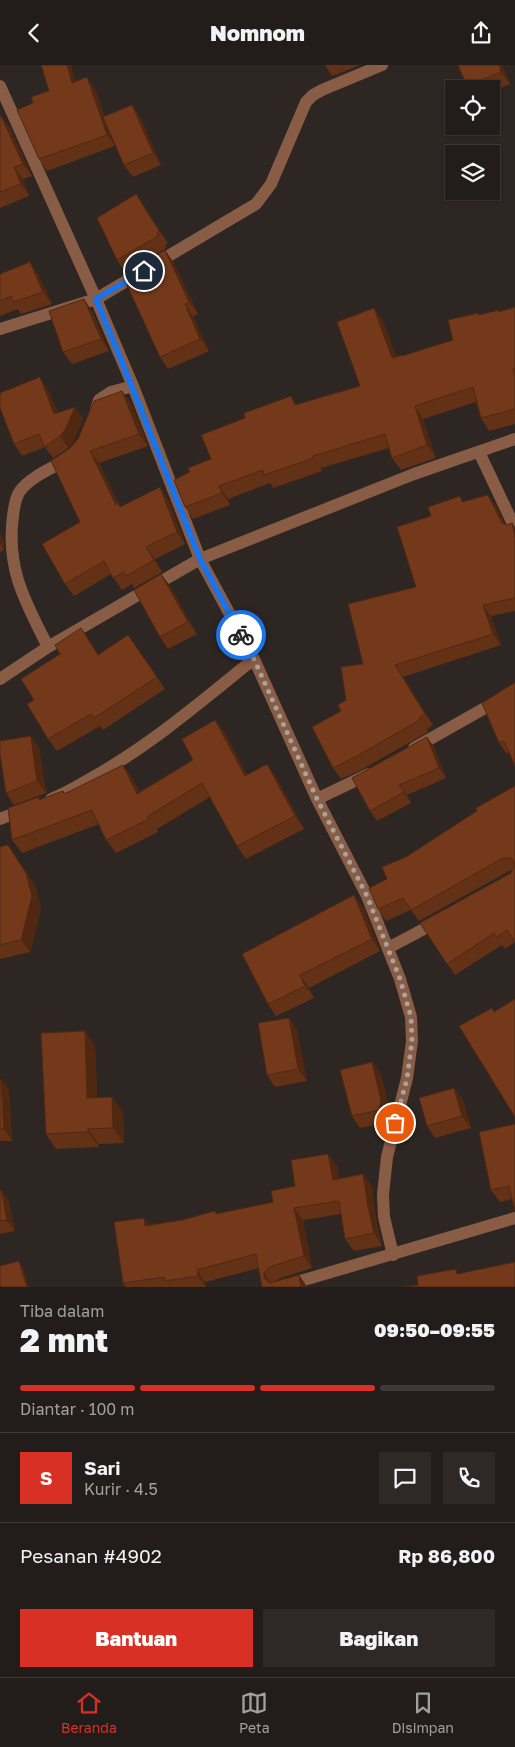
<!DOCTYPE html>
<html lang="id">
<head>
<meta charset="utf-8">
<style>
	:root { --surface:#221c1a; --page:#2e2927; --text:#f1f3f6; --muted:#a2a1a2; --line:#3f3a39; --accent:#d93025 }
	body { margin:0; font-family:"Golos Text",sans-serif; background:var(--page); color:var(--text); height:100vh; display:flex; flex-direction:column; font-size:19px; white-space:nowrap }
	* { box-sizing:border-box; margin:0 }
	p { font-size:16px; color:var(--muted) }
	.icon { flex:none; width:28px; height:28px; fill:none; stroke:currentColor; stroke-width:2; stroke-linecap:round; stroke-linejoin:round }
	.map { position:relative; height:1222px; overflow:hidden }
	.sheet { display:flex; flex-direction:column; background:var(--surface); flex:1 }
	.sheet>* { flex:none }
	.controls { position:absolute; left:445px; top:15px; display:grid; gap:10px }
	.controls a { display:grid; place-items:center; width:55px; height:55px; border-radius:0px; background:var(--surface); box-shadow:0 1px 4px #0004,0 0 0 1px var(--line); font-size:25px }
	.pin { position:absolute; display:grid; place-items:center; width:42px; height:42px; color:#fff; margin:-21px; border:2px solid #fff; border-radius:50%; box-shadow:0 1px 5px #0007 }
	.courier { position:absolute; display:grid; place-items:center; width:50px; height:50px; margin:-25px; border:4px solid #1a73e8; border-radius:50%; background:#fff; color:#222; box-shadow:0 1px 6px #0007 }
	.overview em { font-style:normal; font-weight:800 }
	.overview div { display:flex; flex-direction:column-reverse }
	.overview { display:flex; align-items:center; justify-content:space-between; height:85px; padding:0 20px }
	h1 { font-size:32px; font-weight:800; line-height:38px }
	.bar { display:grid; grid-template-columns:repeat(4,1fr); gap:8px 5px; align-content:center; height:60px; padding:0 20px }
	.bar i { height:6px; border-radius:4px; background:var(--line) }
	.bar .on { background:var(--accent) }
	.bar p { grid-column:span 4 }
	.line { display:flex; align-items:center; gap:12px; padding:0 20px; border-top:1px solid var(--line) }
	.line div { flex:1 }
	.round { display:grid; place-items:center; flex:none; width:52px; height:52px; border-radius:0px; background:var(--page) }
	.action { display:flex; gap:10px; margin-top:auto; padding:10px 20px }
	.action a { flex:1; height:58px; border-radius:0px; background:var(--accent); color:#fff; font-size:20px; font-weight:800; line-height:58px; text-align:center }
	.action a+a { background:var(--page); color:var(--text) }
	header { display:flex; justify-content:space-between; align-items:center; height:65px; padding:0 20px; background:var(--surface); font-size:22px; font-weight:800 }
	.tab-bar { display:flex; justify-content:space-around; align-items:center; height:70px; border-top:1px solid var(--line); background:var(--surface); font-size:14px; color:var(--muted) }
	.tab-bar a { display:grid; justify-items:center; gap:2px }
	.tab-bar .on { color:var(--accent) }
	.map>svg:first-child { display:block }
	.lines { fill:none; stroke-linecap:round; stroke-linejoin:round }
	.street { stroke:#895c45; stroke-width:12 }
	.wall { fill:#633116 }
	.shaded-wall { fill:#502812 }
	.building { fill:#73391a; stroke:#502812 }
	.done { stroke:#a9a3a0; stroke-width:5; stroke-dasharray:0 9 }
	.route { stroke:#1a73e8; stroke-width:6 }
</style>
</head>
<body>
<header><svg class="icon" aria-label="back" viewBox="0 0 24 24"><path d="M15 5l-7 7 7 7"/></svg>Nomnom<svg class="icon" aria-label="share" viewBox="0 0 24 24"><path d="M12 15V3M7 8l5-5 5 5M5 13v7h14v-7"/></svg></header>
<div class="map">
<svg width="515" height="1222" viewBox="0 0 515 1222">
	<rect width="100%" height="100%" fill="#2e2623"/>
	<g class="lines">
		<path class="street" d="M0,21L96,234L133,321L200,494L254,594L317,734L367,831L400,914L411,952L412,976L407,1013L387,1092L383,1129L384,1152L393,1190
			M0,264L96,234L256,139L271,119L306,37L313,30L322,25L382,0
			M95,348L99,335L111,327L133,321
			M479,387L515,463
			M48,582C25,536 6,504 13,451C14,443 15,433 20,426C31,411 53,403 68,394
			M0,614L48,582L200,494L414,409L515,374
			M414,683L515,626
			M51,734C67,728 81,719 95,711C152,679 203,635 254,594
			M317,734L369,709
			M0,754L23,745
			M388,883L439,856
			M280,1222L515,1153"/>
	</g>
	<path class="wall" d="M325,0H360L332,11Z
		M458,0H502L510,19L491,27V24H469Z
		M76,16L95,24L104,51L132,40L140,52L161,100L133,112L124,100L110,68L115,81L47,106L39,94L33,38L49,26Z
		M0,51L10,63L32,111L23,114L29,131L0,143Z
		M136,129L144,141L168,178L165,180L166,183L125,207L117,195Z
		M165,185L173,197L198,249L193,251L209,286L168,304L160,292L130,217Z
		M0,209H38L52,239L21,249L18,244L0,251Z
		M515,242V359L489,366L481,353L476,337L423,354L436,393L401,405L392,393L389,383L321,403L322,406L273,423L270,418L228,434L230,440L193,454L185,442L190,407L211,394L297,340L360,321L374,243L383,256L396,292L402,291L453,275L480,250L499,245L500,247Z
		M92,246L109,286L72,299L63,287Z
		M48,325L58,348L75,342L83,354L73,377L68,383L53,393L45,382L22,391L14,379Z
		M131,338L148,381L99,398L118,438L120,442L168,434L185,479L155,494L162,507L134,523L132,519L122,525L111,509L74,531L65,519L80,457L70,383Z
		M463,437L496,441L505,459L507,460L512,458L515,462V546L491,551L501,580L403,612L433,660L427,664L428,667L361,705L341,714L333,703L341,646L363,599L416,522L431,451Z
		M0,469L4,477V485L0,487Z
		M161,509L170,521L197,569L168,584L160,572Z
		M128,570L165,624L103,665L100,661L57,686L48,674L34,635L90,576L98,590Z
		M515,618L509,688L507,689L499,678Z
		M225,668L247,710L276,712L304,764L246,794L237,781L210,732L157,764L158,767L116,788L106,775L99,759L22,788L12,775L41,735L63,726L64,728L133,714L139,727L193,695Z
		M427,672L434,682L446,713L407,730L411,738L377,756L370,746Z
		M39,683L46,728L14,740L6,728Z
		M515,721V877L505,884L502,880L455,910L420,858L511,808L512,805H511L419,856L411,845L386,856L378,844L387,814L406,792Z
		M0,782L35,820L41,843L30,887L0,894Z
		M363,842L380,886L309,923L314,933L276,951L268,939Z
		M289,953L297,965L307,1016L275,1022L267,1010Z
		M85,966L95,981L97,1032L123,1047L124,1078L99,1079V1082L56,1084L46,1069Z
		M372,997L381,1009L390,1047L388,1057L360,1063L352,1051Z
		M0,1014H1L9,1025L12,1076H0Z
		M454,1023L463,1035L471,1063L435,1073L427,1061Z
		M515,1059L512,1134L500,1137L491,1125Z
		M328,1089L337,1101L339,1114L372,1121L376,1154L382,1181L354,1186L345,1174L341,1149L303,1155L312,1203L278,1214L275,1217L299,1210L307,1222H262L259,1203L205,1217L206,1222H126L123,1218L144,1153L149,1160L182,1155L215,1146L217,1149L273,1137L295,1121Z
		M0,1125H1L9,1137L15,1166L0,1169Z"/>
	<path class="shaded-wall" d="M67,0H71L79,29L72,18Z
		M499,0H502L510,19L501,7Z
		M87,12L95,24L115,81L107,70Z
		M132,40L140,52L161,100L153,88Z
		M1,51L10,63L32,111L23,99Z
		M14,102L23,114L29,131L21,119Z
		M136,129L144,141L168,178L159,166Z
		M165,185L173,197L198,249L189,237Z
		M30,197L38,209L52,239L43,227Z
		M84,234L92,246L109,286L101,274Z
		M185,239L193,251L209,286L200,274Z
		M374,243L383,256L401,306L392,293Z
		M40,312L48,325L63,361L54,349Z
		M122,326L131,338L148,381L139,369Z
		M291,331L300,344L295,340Z
		M415,341L423,354L436,393L427,380Z
		M75,342L83,354L73,377L68,383L60,371Z
		M90,386L99,398L124,452L116,440Z
		M313,391L321,403L322,406L314,393Z
		M219,421L228,434L230,440L222,428Z
		M160,422L168,434L185,479L177,467Z
		M488,430L496,441L510,469L502,458Z
		M512,458L515,462V472Z
		M0,469L4,477V485L0,479Z
		M146,482L155,494L162,507L154,495Z
		M161,509L170,521L197,569L188,557Z
		M483,540L491,551L501,580L493,569Z
		M81,563L90,576L106,602L98,590Z
		M395,600L403,612L433,660L425,649Z
		M215,655L225,668L254,724L245,711Z
		M31,671L39,683L46,728L37,716Z
		M427,672L434,682L446,713L439,703Z
		M267,699L276,712L304,764L295,751Z
		M123,700L133,714L146,742L137,729Z
		M399,720L407,730L411,738L404,727Z
		M8,780L35,820L41,843L30,887L21,875Z
		M354,830L363,842L380,886L372,874Z
		M300,910L309,923L314,933L305,921Z
		M289,953L297,965L307,1016L298,1004Z
		M85,966L95,981L98,1048L87,1033Z
		M372,997L381,1009L390,1047L388,1057L379,1045Z
		M1,1014L9,1025L12,1076L4,1064Z
		M454,1023L463,1035L471,1063L462,1051Z
		M112,1032L123,1047L124,1078L113,1063Z
		M88,1064L99,1079V1082L88,1067Z
		M328,1089L337,1101L341,1127L333,1115Z
		M363,1109L372,1121L376,1154L382,1181L374,1168L368,1142Z
		M1,1125L9,1137L15,1166L7,1155Z
		M294,1143L303,1155L312,1203L304,1191Z
		M144,1153L152,1165L145,1161Z
		M19,1196L23,1202L29,1222H27Z
		M197,1205L205,1217L206,1222L198,1211Z
		M264,1208L272,1220L264,1213Z
		M299,1210L307,1222H301Z"/>
	<path class="building" d="M41,0H67L72,18L87,12L107,70L39,94L17,45L33,38L31,32L49,26Z
		M458,0H499L501,7L467,21Z
		M132,40L153,88L124,100L103,52Z
		M0,51H1L23,99L14,102L21,119L0,127Z
		M136,129L159,166L157,168L158,171L117,195L97,153Z
		M165,185L189,237L185,239L200,274L160,292L126,218L130,217L125,209Z
		M30,197L43,227L13,237L11,231L0,236V209Z
		M84,234L101,274L63,287L49,246Z
		M515,242V304H513L515,311V344L481,353L473,322L415,341L427,380L392,393L385,369L313,391L314,393L264,410L263,405L219,421L222,428L185,442L174,415L190,407L188,403L211,394L201,370L245,353L244,348L291,331L295,340L360,321L337,257L374,243L392,293L402,290V291L453,275L448,255L478,248L479,250L499,245V247Z
		M40,312L54,349L75,342L65,365L60,371L46,381H44L39,369L14,379L0,343V328Z
		M122,326L139,369L90,386L116,440L118,438L120,442L160,422L177,467L146,482L154,495L126,511L124,507L113,513L104,496L65,519L42,479L80,457L51,396L70,383L78,374L94,336Z
		M488,430L502,458L507,460L512,458L515,472V533L483,540L493,569L395,600L425,649L419,653L420,655L353,693L333,703L312,662L341,646L338,640L346,635L341,602L363,599L348,539L416,522L397,462L431,451L428,442L460,431L462,437Z
		M161,509L188,557L160,572L134,525Z
		M81,563L98,590L128,570L157,612L94,653L91,649L48,674L27,639L34,635L21,614L60,589L55,580Z
		M514,618H515V701L504,676L499,678L482,638Z
		M215,655L245,711L267,699L295,751L237,781L202,718L148,751L149,754L106,775L92,745L12,775L8,743L39,732V735L63,726L64,729L123,700L137,729L193,695L182,674Z
		M31,671L37,716L6,728L0,689V676Z
		M427,672L439,703L399,720L404,727L370,746L352,713Z
		M515,721V800L511,793H503L411,845L403,833L378,844L369,823L387,814L382,802L406,792L477,746L476,743Z
		M8,780L26,808L32,831L21,875L0,880V782Z
		M515,800V877L507,865L497,872L494,868L447,899L420,858L511,808Z
		M354,830L372,874L300,910L305,921L268,939L242,889Z
		M515,934V1052L459,961L492,943L494,947Z
		M289,953L298,1004L267,1010L258,958Z
		M85,966L87,1033L112,1032L113,1063L88,1064V1067L46,1069L41,968Z
		M372,997L381,1035L379,1045L352,1051L340,1005Z
		M0,1014H1L4,1064H0Z
		M454,1023L462,1051L427,1061L419,1033Z
		M515,1059V1146L509,1121L491,1125L479,1067Z
		M328,1089L333,1115L363,1109L368,1142L374,1168L345,1174L339,1136L294,1143L304,1191L269,1202L264,1208V1213L270,1218L299,1210L301,1222H262L256,1189L197,1205L198,1211L165,1216L164,1212L123,1218L114,1157L144,1153L145,1161L182,1155L215,1146L216,1149L273,1137L271,1126L295,1121L291,1095Z
		M0,1125H1L7,1155L0,1156Z
		M19,1196L27,1222H0V1201Z
		M515,1197V1222H404L418,1220L417,1211L456,1204L457,1209Z"/>
	<g class="lines">
		<path class="done" d="M241,570L254,594L317,734L367,831L400,914L411,952L412,976L407,1014L395,1058"/>
		<path class="route" d="M144,206L96,234L132,322L200,494L241,570"/>
	</g>
</svg>
<div class="controls">
<a><svg class="icon" aria-label="locate" viewBox="0 0 24 24"><circle cx="12" cy="12" r="6"/><path d="M12 2v4M12 18v4M2 12h4M18 12h4"/></svg></a>
<a><svg class="icon" aria-label="layers" viewBox="0 0 24 24"><path d="M12 4l9 5-9 5-9-5zM3 14l9 5 9-5"/></svg></a>
</div>
<div class="pin" style="left:395px;top:1058px;background:#ea580c"><svg class="icon" aria-label="bag" viewBox="0 0 24 24"><path d="M5 8h14l-1 12H6zM9 8a3 3 0 0 1 6 0"/></svg></div>
<div class="pin" style="left:144px;top:206px;background:#1f2937"><svg class="icon" aria-label="home" viewBox="0 0 24 24"><path d="M3 11l9-7 9 7M6 9v11h12V9"/></svg></div>
<div class="courier" style="left:241px;top:570px"><svg class="icon" aria-label="bike" viewBox="0 0 24 24"><circle cx="6" cy="16" r="4"/><circle cx="18" cy="16" r="4"/><path d="M6 16l4-8h5l3 8M10 8l3 8H6M13 5h3"/></svg></div>
</div>
<section class="sheet">
<div class="overview"><div><h1>2 mnt</h1><p>Tiba dalam</p></div><em>09:50–09:55</em></div>
<div class="bar"><i class="on"></i><i class="on"></i><i class="on"></i><i></i><p>Diantar · 100 m</p></div>
<div class="line" style="height:90px"><b class="round" style="background:var(--accent);color:#fff">S</b><div><b>Sari</b><p>Kurir · 4.5</p></div><a class="round"><svg class="icon" aria-label="chat" viewBox="0 0 24 24"><path d="M4 5h16v11H9l-5 4z"/></svg></a><a class="round"><svg class="icon" aria-label="phone" viewBox="0 0 24 24"><path d="M5 4h4l2 5-3 2q2 4 5 5l2-3 5 2v4C11 20 4 13 5 4z"/></svg></a></div>
<div class="line" style="height:65px"><div>Pesanan #4902</div><b>Rp 86,800</b></div>
<div class="action"><a>Bantuan</a><a>Bagikan</a></div>
</section>
<nav class="tab-bar">
<a class="on"><svg class="icon" aria-label="home" viewBox="0 0 24 24"><path d="M3 11l9-7 9 7M6 9v11h12V9"/></svg>Beranda</a>
<a><svg class="icon" aria-label="map" viewBox="0 0 24 24"><path d="M3 6l6-2 6 2 6-2v14l-6 2-6-2-6 2zM9 4v14M15 6v14"/></svg>Peta</a>
<a><svg class="icon" aria-label="saved" viewBox="0 0 24 24"><path d="M7 4h10v16l-5-4-5 4z"/></svg>Disimpan</a>
</nav>
</body>
</html>
